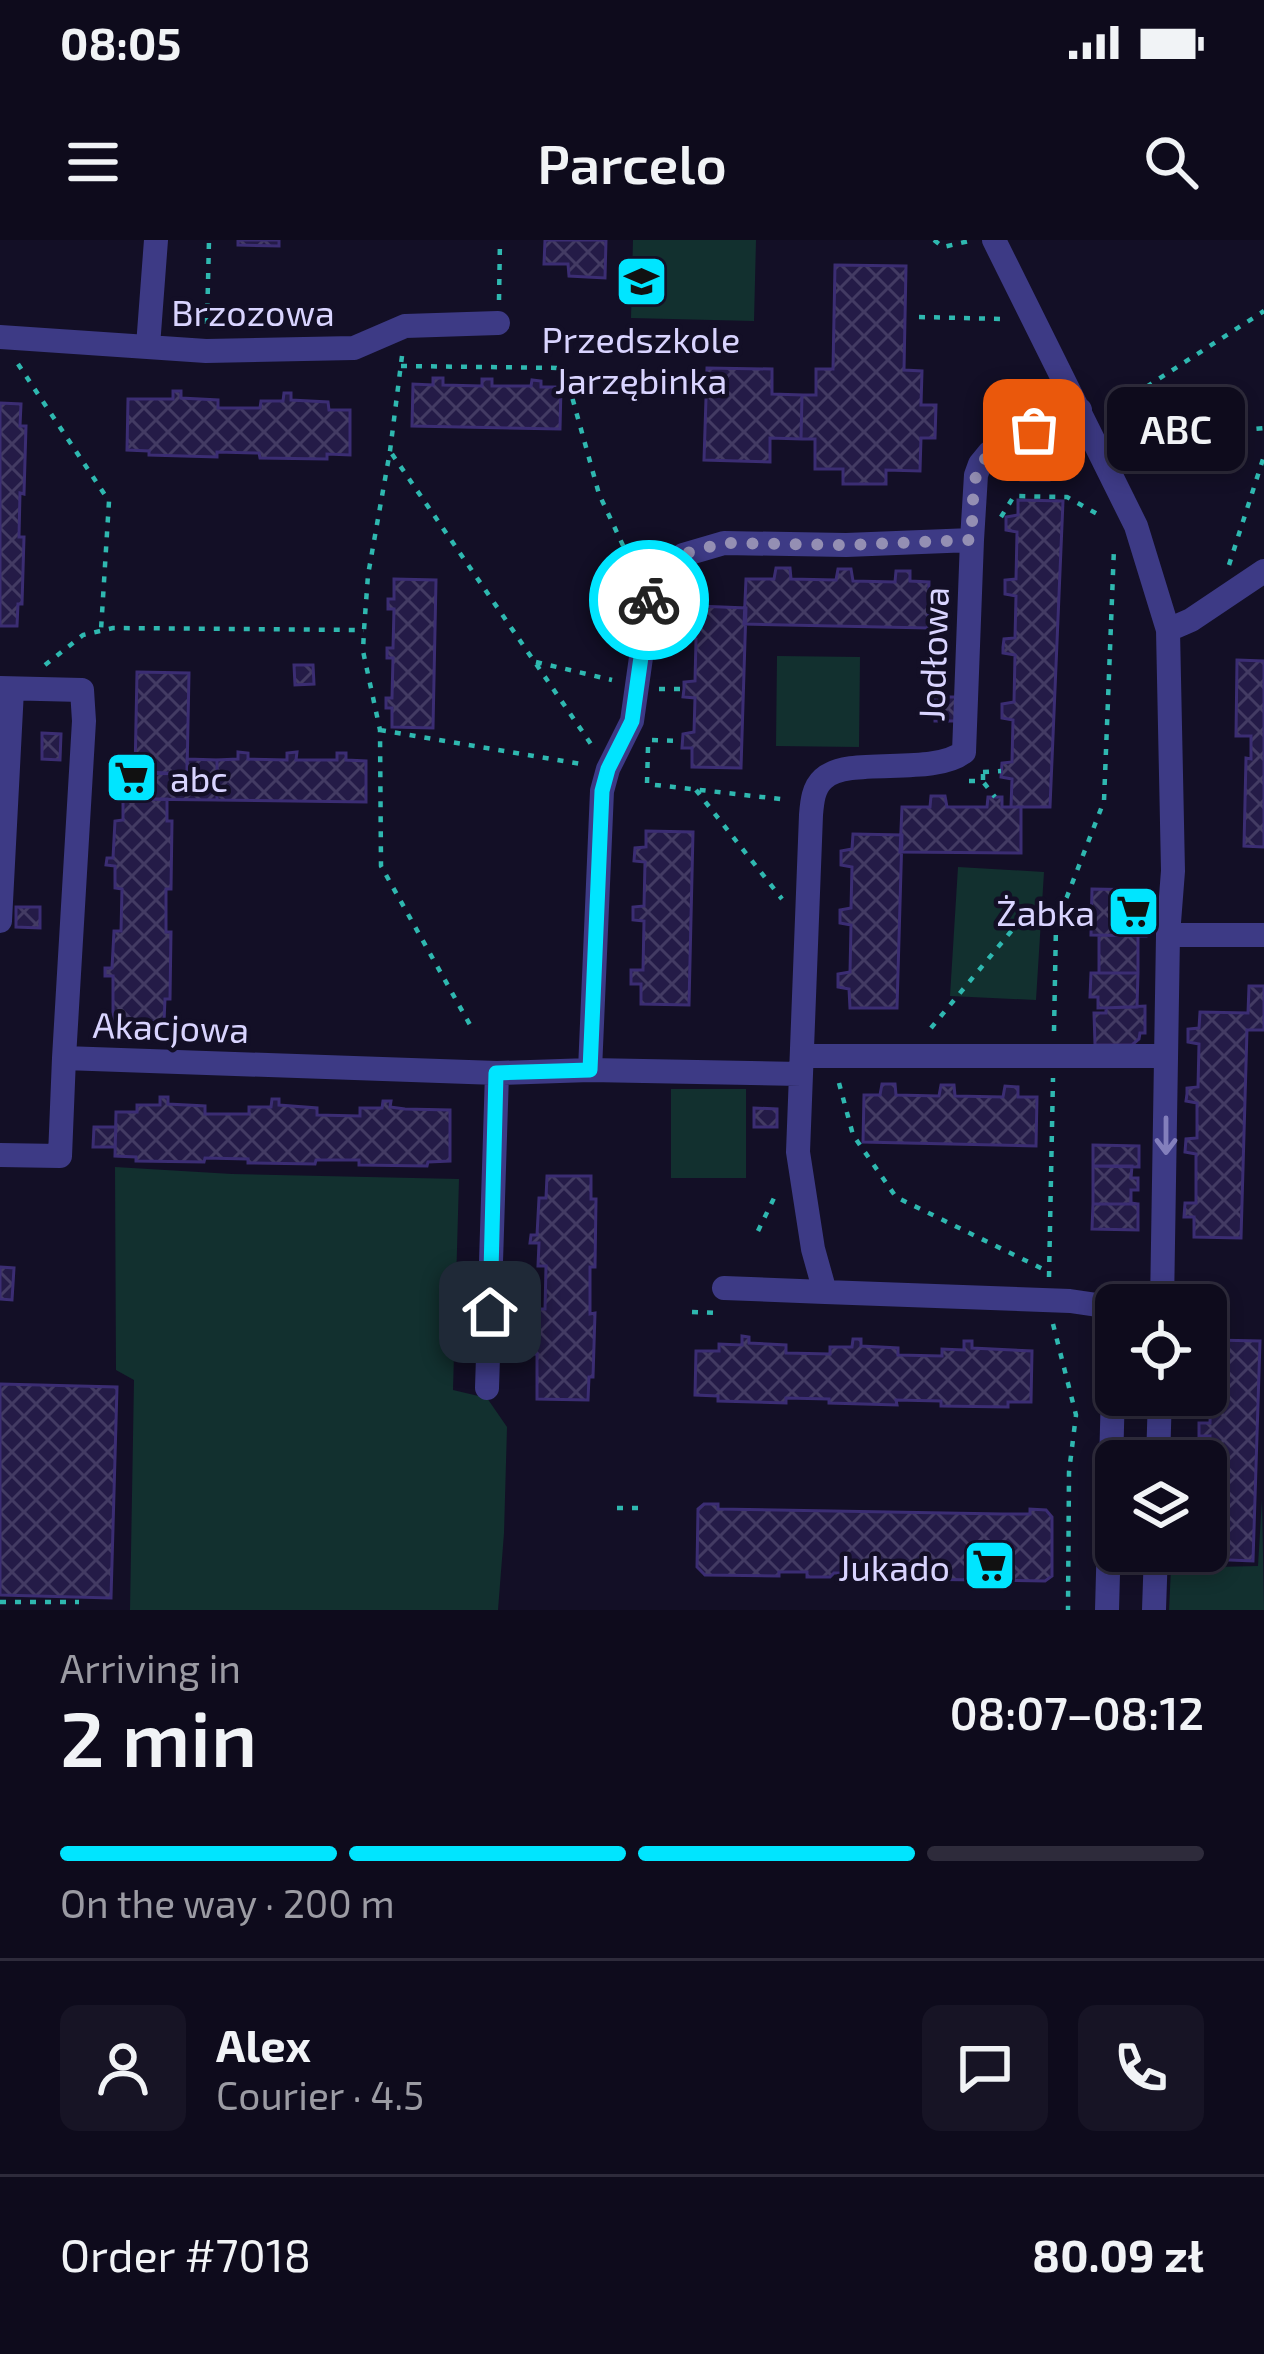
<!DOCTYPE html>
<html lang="en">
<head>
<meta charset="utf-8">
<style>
	:root { --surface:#0e0b1c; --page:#171425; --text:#f1f3f6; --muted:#9b9ba3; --line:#2e2b3b; --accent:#00e5ff }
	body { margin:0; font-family:"Exo 2",sans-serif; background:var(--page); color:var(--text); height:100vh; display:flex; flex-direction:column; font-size:45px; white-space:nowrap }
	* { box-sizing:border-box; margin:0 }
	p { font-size:39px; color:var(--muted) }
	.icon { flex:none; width:66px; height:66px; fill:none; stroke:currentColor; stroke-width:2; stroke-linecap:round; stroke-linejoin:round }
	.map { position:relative; height:1370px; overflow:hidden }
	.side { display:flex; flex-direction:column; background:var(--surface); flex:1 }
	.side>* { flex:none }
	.buttons { position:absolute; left:1095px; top:1044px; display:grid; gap:24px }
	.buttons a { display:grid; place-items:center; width:132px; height:132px; border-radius:18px; background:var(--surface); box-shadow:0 6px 18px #0003,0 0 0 3px var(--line); font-size:60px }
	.pin { position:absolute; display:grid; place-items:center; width:102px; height:102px; color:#fff; margin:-51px; border-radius:24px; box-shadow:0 6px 18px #0006 }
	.courier { position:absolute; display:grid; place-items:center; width:120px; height:120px; margin:-60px; border:9px solid #00e5ff; border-radius:50%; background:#fff; color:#222; box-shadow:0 3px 15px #0007 }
	.bubble { position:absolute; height:84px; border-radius:18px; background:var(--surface); box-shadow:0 6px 18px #0003,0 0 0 3px var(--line); font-size:39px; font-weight:600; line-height:84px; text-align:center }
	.overview em { font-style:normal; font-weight:600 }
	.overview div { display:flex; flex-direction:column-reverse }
	.overview { display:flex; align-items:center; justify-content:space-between; height:204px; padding:0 60px }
	h1 { font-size:78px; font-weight:600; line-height:90px }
	.bar { display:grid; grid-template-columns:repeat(4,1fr); gap:18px 12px; align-content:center; height:144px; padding:0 60px }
	.bar i { height:15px; border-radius:9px; background:var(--line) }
	.bar .on { background:var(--accent) }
	.bar p { grid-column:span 4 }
	.line { display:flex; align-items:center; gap:30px; padding:0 60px; border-top:3px solid var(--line) }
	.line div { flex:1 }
	.round { display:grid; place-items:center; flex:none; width:126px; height:126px; border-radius:18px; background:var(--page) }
	.status { display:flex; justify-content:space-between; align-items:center; height:84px; padding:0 60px; background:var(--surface); direction:ltr }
	.status svg { height:33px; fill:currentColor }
	header { display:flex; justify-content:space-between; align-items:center; height:156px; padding:0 60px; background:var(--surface); font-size:54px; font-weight:600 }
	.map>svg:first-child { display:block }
	.green { fill:#12302f }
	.building { fill:url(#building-cross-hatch); stroke:#3b2d73; stroke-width:3 }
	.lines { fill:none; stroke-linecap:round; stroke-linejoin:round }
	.path { stroke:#2fb8b0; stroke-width:4.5; stroke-dasharray:6 9; stroke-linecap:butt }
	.street { stroke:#3d3a85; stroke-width:24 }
	.oneway { stroke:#837fbc }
	.done { stroke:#948fb3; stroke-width:12; stroke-dasharray:0 21.6 }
	.route { stroke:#00e5ff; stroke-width:15 }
	.labels { text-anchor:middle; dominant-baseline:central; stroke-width:9; stroke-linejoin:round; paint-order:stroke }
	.street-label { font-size:36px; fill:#d9d4ff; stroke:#130f26 }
	.poi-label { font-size:36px; fill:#d9d4ff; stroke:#130f26; text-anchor:end }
</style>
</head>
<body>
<div class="status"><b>08:05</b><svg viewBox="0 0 49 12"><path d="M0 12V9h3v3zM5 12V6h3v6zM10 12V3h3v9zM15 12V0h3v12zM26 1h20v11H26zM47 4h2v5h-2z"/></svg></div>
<header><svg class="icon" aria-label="menu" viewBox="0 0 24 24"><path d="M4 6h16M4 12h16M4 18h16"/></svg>Parcelo<svg class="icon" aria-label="search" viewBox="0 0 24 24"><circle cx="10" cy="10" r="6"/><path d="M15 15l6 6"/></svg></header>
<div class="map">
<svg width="1264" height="1370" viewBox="0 0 1264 1370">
	<defs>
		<pattern id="building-cross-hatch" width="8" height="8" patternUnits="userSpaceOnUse" patternTransform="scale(3)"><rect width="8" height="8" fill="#241b47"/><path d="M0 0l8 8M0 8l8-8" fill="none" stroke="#433b63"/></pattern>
	</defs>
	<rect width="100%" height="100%" fill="#130f26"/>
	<path class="green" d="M633,0H756L754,81L631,78Z
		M777,416L860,417L859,507L776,506Z
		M958,627L1044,632L1036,760L950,756Z
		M671,849H746V938H671Z
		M115,927L232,934L459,939L453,1150L487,1158L507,1187L504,1293L498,1370H130L134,1140L116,1130Z
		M1262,1259L1264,1370H1169L1171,1328L1258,1326Z"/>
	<path class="building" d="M238,0H279V6L238,5Z
		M545,0H606L605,38L569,36L568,24H544Z
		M835,25L906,26L904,130L922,131L921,165H936L935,198H921L920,231L886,230V244H843V229H815V199H801L802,155H816V129H833Z
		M707,128L772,129V154L802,155L801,199L770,198V222L704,220Z
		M433,138H443V145L482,146V139H492V146H531L532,140L541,141V147H561L560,189L412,186L413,144L433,145Z
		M173,151H181V158L218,160V168H260L261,161H283L284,153H291V160L328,162L329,170H350V215L327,214V219L260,218L259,213L217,212V217L149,215V211L127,210L128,159H173Z
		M0,163L21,164L20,186H26L24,254L20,253L19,297H24L22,364H18L17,386H0Z
		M1022,219H1049V240H1021Z
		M1018,260L1063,261L1050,567H1011L1012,539L1001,537L1002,523L1012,522L1013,480L1002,478V464L1014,462L1015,415L1003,413V407L1004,399L1015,398L1016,356L1005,354V340L1016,339L1017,292L1006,290V277L1018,275Z
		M776,328H790L791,339L836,340L838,329H851L853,341L895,342L896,331H910V341L929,342L928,388L744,384L746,339H774Z
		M394,339L436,340L433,488L392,487V468H386V458H392L393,418H387V408H393L394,369H388V359H394Z
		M697,366L746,368L741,528L692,527V508H682L683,494L694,492L695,458L683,457L684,449V442L695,441L696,399L685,397V383L697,382Z
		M1237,420L1264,421V607L1244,606L1246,518L1251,519V496H1236Z
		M294,425H313L314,444L295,445Z
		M137,432L189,433L187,534L135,533Z
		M935,457H957V481H935Z
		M42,493L61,494L60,520L42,519Z
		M238,512L248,513V519L287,520V513L297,512L296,520H337V513H346V520L366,521V562L217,560V520L238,519Z
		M187,519L217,520V560L128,559V531L187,534Z
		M931,556H945L947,567H987L988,557H1002V567H1021V613L900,612L902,567H930Z
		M123,559H167V581H172L171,649H166V692H171L170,759H165L164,782L113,781V736H105V728H112L114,691H121L122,649L115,648V626L106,625L107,618H113L115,581L123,580Z
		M646,591L693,592L689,765L641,764V744H631V730H643L644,681L633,680V667L644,666L645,622L634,621L635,608L646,607Z
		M853,594L902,595L897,768H850L849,749L838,747V734L850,732L851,685L840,683V670L851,668L852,627L841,625V611L852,609Z
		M1092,649L1147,650L1146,696L1091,695Z
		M16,667H40V688L16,687Z
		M1099,695L1138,696V733H1099Z
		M1091,733H1138L1137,767L1098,768V757H1090Z
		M1249,746H1264V790H1247L1241,998L1194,997V977H1184L1185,963H1196V914L1185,912L1186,899L1197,898V863L1186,861L1187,854V848L1198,847L1199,804L1188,802V789L1199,788L1200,772L1248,773Z
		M1145,766V793H1140L1139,799L1132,805H1095L1094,773H1106V768Z
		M882,844H895L896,855L939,856L941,845H954L955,856L1003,857L1005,846L1018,847V857H1037L1036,906L863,902L864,855H880Z
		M160,857H168V864L205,866V874H249V867H271L272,859H279V865L317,868V875L360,876V868H382L383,861H391L390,867L405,869L450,870V921L428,922L427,926L359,925V920H316L315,924L248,923V919L205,918L204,922L136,921V917L115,916L116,872H137V865H160Z
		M754,868L777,869V887H754Z
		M94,887H116L115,907H93Z
		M1093,905L1139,906V927L1093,926Z
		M1093,926H1132L1131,938H1138V950H1131V963L1138,964H1093Z
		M547,936H591V959H596L595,1027H590V1074L595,1073L593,1137H589L588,1160L537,1159V1114H529V1106H536L538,1069H545L546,1026H538L539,1003H530L531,995H537L539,958H546Z
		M1093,964H1138V990L1092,989Z
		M0,1027L14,1028L12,1060L0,1059Z
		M742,1096L749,1097V1103L786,1105V1113L830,1114V1107H852L853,1099H861V1106L898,1108V1115L942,1116V1109L964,1110V1101H972V1108L1032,1111L1031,1162H1008V1167L941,1166V1161L896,1160L897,1165L829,1163V1159L786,1158V1163L718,1161V1156L695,1155L696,1111H719V1104L742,1105Z
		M1213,1100L1260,1101L1253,1321L1206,1319L1208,1249L1206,1234H1208L1210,1196H1199V1183H1210L1211,1134L1206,1133V1119H1212Z
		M0,1144L117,1147L111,1358L0,1355Z
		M704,1264H718V1269L1002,1274H1030V1269L1046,1270L1052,1277V1336L1045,1341L904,1339V1334L872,1333V1338H853L849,1333H834L830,1337H807V1332H779V1336L705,1335L697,1327L698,1269Z"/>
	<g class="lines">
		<path class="path" d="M934,0L943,7L969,1
			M499,60L500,0
			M919,77L1004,79
			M207,84L209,0
			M402,116L390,211L368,335L364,390L363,411L380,490L381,626L474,792
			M18,124L109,261L101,390
			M401,126L564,128L599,254L634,329
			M1109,171L1264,71
			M1122,201L1264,188
			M392,214L593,507
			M1001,277L1014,256L1067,257L1099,275
			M1229,325L1264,216
			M536,422L612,440
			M45,425L83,395L113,388L364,390
			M659,449H684
			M380,490L581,524
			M652,500L682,501
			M648,507L647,544L789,560
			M983,532L1001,531
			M969,541H983V530
			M984,543L995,557
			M696,550L782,659
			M931,788L1013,689L1067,656
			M1054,791L1056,685L1104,561L1114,308
			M839,843L853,895L896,957L1049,1032
			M758,991L776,954
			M1049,1037L1053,838
			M692,1072L717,1073
			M1053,1084L1076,1175L1069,1232L1068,1370
			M511,1100H536
			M617,1268H644
			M0,1362H79"/>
		<path class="street" d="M994,0L1136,286L1168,390L1173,631L1168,695L1162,1065
			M0,97L206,111L354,108L405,86L498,83
			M148,106L156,0
			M1080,170L1003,203L989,213L980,224L976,235L972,300L964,512C932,537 848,515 823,539C813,548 812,563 811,575L798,912L813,1009L825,1052L1070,1061L1104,1066L1115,1078L1107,1370
			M1168,390L1191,380L1264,331
			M0,448L82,450L84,481L64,818L497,833L590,830L801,834
			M0,681L12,450
			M1168,695H1264
			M803,816H1166
			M590,830L602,551L608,529L632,481L649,361L658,337L683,315L724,303L846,305L972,300
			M0,915L60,916L64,818
			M724,1048L825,1052
			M487,1148L497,833
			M1158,1221L1160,1155
			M1154,1370L1156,1311"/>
	</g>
	<defs><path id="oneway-shaft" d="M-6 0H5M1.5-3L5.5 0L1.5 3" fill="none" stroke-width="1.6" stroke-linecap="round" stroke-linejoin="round" transform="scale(3)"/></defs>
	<use class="oneway" href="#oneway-shaft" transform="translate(1166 896) rotate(90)"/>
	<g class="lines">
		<path class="done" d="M649,360L658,337L683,314L724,303L846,305L971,300C976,231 964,219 1034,190"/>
		<path class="route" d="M490,1072L496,833L590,830L602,551L608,529L632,481L649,360"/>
	</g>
	<defs>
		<symbol id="school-square" viewBox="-11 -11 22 22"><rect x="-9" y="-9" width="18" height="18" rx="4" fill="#00e5ff" stroke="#130f26"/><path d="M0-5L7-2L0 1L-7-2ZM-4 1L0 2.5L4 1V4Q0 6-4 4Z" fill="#111"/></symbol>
		<symbol id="supermarket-square" viewBox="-11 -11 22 22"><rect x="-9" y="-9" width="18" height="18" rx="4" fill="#00e5ff" stroke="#130f26"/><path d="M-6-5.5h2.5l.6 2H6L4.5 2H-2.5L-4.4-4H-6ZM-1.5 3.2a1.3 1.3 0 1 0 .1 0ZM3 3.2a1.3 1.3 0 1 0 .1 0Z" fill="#111"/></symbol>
	</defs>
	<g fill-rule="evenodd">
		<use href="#school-square" x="612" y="12" width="59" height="59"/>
		<use href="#supermarket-square" x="102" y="508" width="59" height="59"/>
		<use href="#supermarket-square" x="1104" y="642" width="59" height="59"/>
		<use href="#supermarket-square" x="960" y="1296" width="59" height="59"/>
	</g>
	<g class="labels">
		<g class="street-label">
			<text x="253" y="71">Brzozowa</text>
			<text transform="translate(932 414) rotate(-88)">Jodłowa</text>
			<text transform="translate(171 786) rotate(2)">Akacjowa</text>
		</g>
		<g class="poi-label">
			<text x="641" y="98" text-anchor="middle">Przedszkole<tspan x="641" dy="41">Jarzębinka</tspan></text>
			<text x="170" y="537" text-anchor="start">abc</text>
			<text x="1095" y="671">Żabka</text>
			<text x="950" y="1326">Jukado</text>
		</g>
	</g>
</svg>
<div class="buttons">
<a><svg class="icon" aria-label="locate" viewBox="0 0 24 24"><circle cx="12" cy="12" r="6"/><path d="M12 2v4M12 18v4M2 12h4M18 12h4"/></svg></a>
<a><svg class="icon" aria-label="layers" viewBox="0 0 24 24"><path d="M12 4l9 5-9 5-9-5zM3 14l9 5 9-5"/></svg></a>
</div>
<div class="pin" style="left:1034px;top:190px;background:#ea580c"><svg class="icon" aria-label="bag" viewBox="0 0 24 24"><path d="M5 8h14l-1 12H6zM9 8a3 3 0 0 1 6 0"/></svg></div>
<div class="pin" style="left:490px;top:1072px;background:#1f2937"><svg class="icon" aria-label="home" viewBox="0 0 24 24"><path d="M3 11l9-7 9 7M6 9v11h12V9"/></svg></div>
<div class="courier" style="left:649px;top:360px"><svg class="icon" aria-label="bike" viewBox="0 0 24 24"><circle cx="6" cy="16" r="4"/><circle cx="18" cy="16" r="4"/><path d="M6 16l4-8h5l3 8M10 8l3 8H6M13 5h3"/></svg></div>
<div class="bubble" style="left:1107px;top:147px;width:138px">ABC</div>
</div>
<section class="side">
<div class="overview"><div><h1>2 min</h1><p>Arriving in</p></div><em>08:07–08:12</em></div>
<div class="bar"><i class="on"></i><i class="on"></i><i class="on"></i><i></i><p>On the way · 200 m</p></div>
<div class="line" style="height:216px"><a class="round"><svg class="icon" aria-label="person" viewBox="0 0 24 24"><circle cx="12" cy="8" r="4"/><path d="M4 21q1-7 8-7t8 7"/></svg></a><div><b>Alex</b><p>Courier · 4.5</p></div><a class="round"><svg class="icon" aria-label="chat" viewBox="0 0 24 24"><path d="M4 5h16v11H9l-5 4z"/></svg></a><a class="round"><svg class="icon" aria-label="phone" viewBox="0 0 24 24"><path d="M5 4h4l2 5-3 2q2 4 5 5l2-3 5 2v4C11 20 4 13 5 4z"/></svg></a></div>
<div class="line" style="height:156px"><div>Order #7018</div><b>80.09 zł</b></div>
</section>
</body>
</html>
